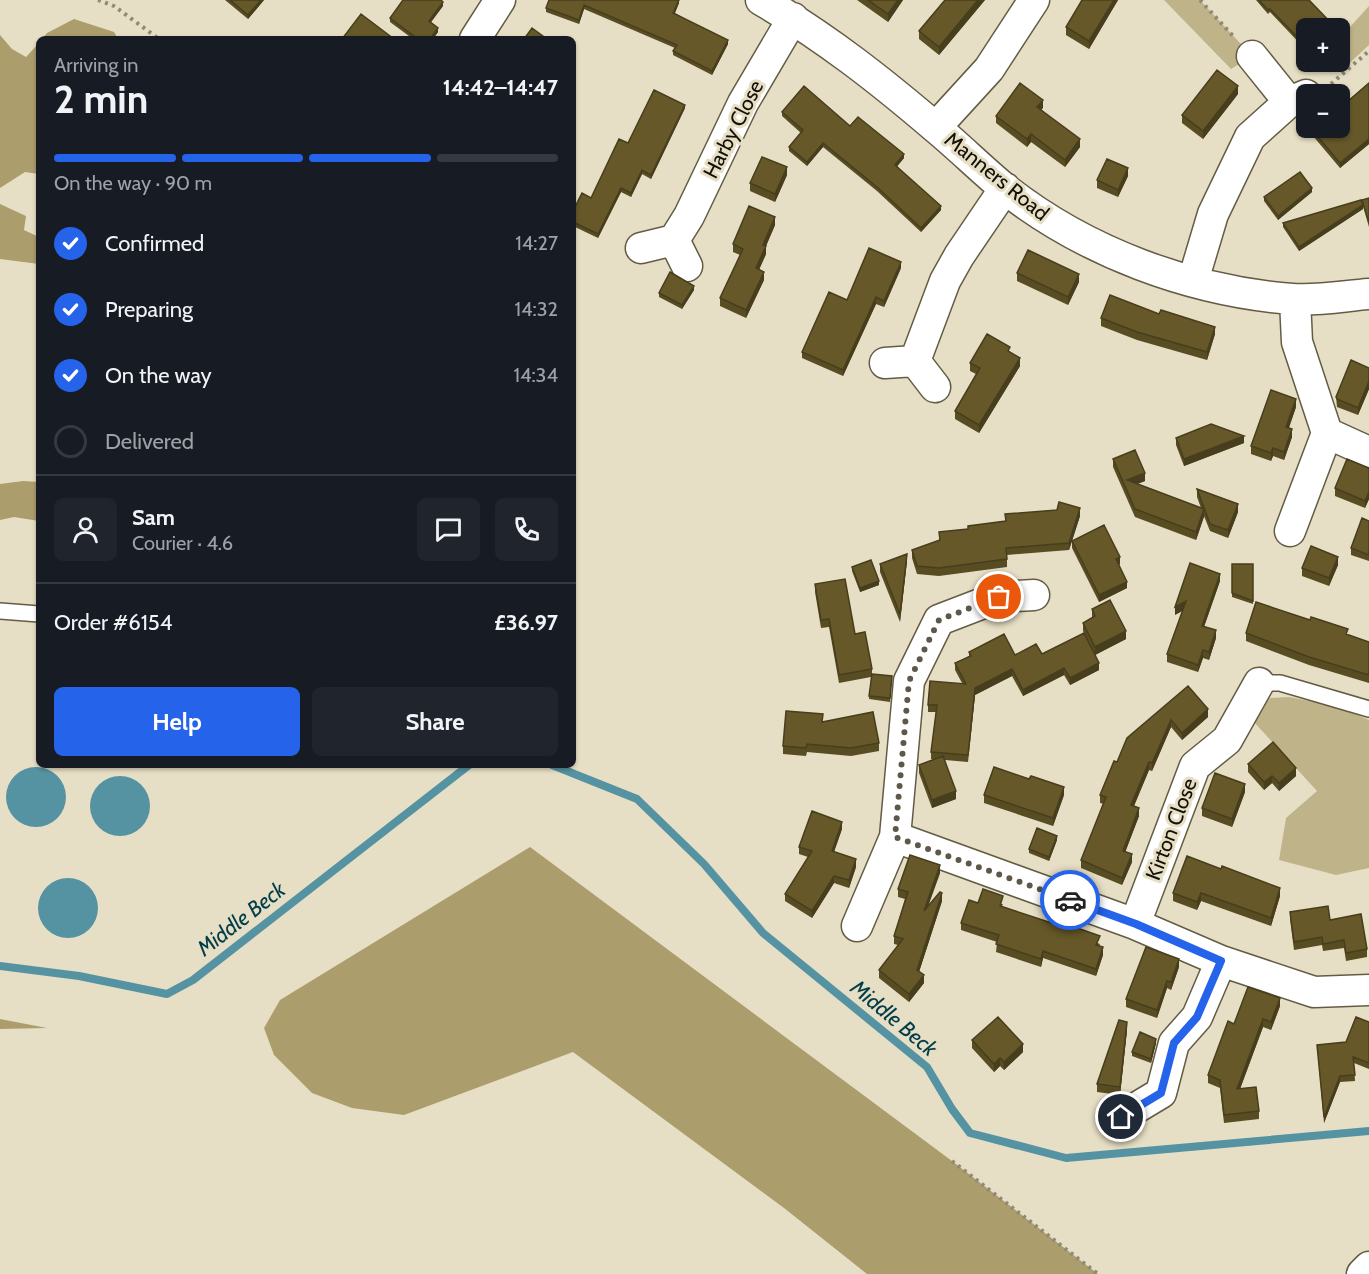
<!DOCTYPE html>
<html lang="en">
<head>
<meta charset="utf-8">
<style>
	:root { --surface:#171b24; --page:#20242c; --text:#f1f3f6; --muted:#9ea1a6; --line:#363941; --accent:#2563eb }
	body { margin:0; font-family:Cabin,sans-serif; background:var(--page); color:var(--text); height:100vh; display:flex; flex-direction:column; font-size:22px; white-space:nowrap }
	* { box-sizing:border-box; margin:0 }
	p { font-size:20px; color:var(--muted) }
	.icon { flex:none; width:33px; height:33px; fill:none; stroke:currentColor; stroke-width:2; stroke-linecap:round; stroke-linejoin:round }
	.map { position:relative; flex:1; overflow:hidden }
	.panel { position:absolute; left:36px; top:36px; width:540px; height:732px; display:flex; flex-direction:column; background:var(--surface); border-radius:9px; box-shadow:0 2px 4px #0004 }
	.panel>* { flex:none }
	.tools { position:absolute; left:1296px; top:18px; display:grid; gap:12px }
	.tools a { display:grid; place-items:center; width:54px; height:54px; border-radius:9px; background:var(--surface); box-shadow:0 2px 4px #0004; font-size:30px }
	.pin { position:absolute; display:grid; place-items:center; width:51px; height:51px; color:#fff; margin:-26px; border:3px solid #fff; border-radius:50%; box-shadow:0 2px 6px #0007 }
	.courier { position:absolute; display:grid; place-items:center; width:60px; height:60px; margin:-30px; border:4px solid #2563eb; border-radius:50%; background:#fff; color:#222; box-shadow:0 2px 8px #0007 }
	.overview em { font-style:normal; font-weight:700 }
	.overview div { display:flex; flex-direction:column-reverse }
	.overview { display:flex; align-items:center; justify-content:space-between; height:102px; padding:0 18px }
	h1 { font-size:39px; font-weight:700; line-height:45px }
	.bar { display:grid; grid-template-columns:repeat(4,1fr); gap:9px 6px; align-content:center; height:72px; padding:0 18px }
	.bar i { height:8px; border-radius:4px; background:var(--line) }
	.bar .active { background:var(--accent) }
	.bar p { grid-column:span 4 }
	.line { display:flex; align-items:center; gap:15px; padding:0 18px; border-top:2px solid var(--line) }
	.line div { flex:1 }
	.round { display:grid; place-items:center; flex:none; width:63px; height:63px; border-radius:9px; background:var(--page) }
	ol { padding:0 18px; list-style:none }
	li { display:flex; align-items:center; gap:18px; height:66px }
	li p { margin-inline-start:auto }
	li .icon { padding:6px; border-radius:50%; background:var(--accent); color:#fff; stroke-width:4 }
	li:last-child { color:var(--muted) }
	li i { width:33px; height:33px; border:3px solid var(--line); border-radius:50% }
	.action { display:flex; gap:12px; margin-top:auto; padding:12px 18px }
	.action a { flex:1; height:69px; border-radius:9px; background:var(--accent); color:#fff; font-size:24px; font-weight:700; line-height:69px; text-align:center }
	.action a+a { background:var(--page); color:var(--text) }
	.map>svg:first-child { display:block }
	.green { fill:#bfb389 }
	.forest { fill:#ac9d6d }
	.water { fill:#5593a2 }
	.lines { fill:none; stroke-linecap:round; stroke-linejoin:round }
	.stream { stroke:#5593a2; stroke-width:8 }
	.lane-casing { stroke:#635c45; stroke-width:18 }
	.street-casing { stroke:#635c45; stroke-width:33 }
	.path { stroke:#8f8976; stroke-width:4; stroke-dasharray:3 4.5; stroke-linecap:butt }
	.lane { stroke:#fff; stroke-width:15 }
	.street { stroke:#fff; stroke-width:30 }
	.wall { fill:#584c23 }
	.shaded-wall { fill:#473e1d }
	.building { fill:#665829; stroke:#473e1d; stroke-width:1.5 }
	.done { stroke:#5d584a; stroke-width:6; stroke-dasharray:0 10.8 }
	.route { stroke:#2563eb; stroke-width:8 }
	.labels { text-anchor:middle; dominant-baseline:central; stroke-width:6; stroke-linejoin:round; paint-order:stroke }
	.street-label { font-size:21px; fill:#131007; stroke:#e7dfc5 }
	.water-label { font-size:22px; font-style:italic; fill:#003d48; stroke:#e7dfc5 }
</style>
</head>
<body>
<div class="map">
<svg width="1369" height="1274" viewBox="0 0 1369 1274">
	<rect width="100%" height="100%" fill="#e7dfc5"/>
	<path class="green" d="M1164,0H1200L1252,56L1231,69Z
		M1369,6V45L1341,71L1334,62H1340V38Z
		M1289,697C1317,702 1343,708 1369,720V868L1336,875L1279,860L1286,818L1317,791L1253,721L1259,710L1270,698Z"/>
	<path class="forest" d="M74,19L114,32L118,39H42L47,33Z
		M0,35L12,49L26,57L39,43V174L25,172L0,188Z
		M0,204L26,216L24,230L39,237V264L0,259Z
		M23,481L39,482V521L14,517L0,520V484Z
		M530,847L952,1161L1098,1274H867L784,1208L573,1052L404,1115L352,1108L312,1093L274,1055L264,1028L280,1000Z
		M0,1019L47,1028L0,1029Z"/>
	<path class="water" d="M6 797a30 30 0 1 1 60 0a30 30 0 1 1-60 0Z
		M90 806a30 30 0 1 1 60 0a30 30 0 1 1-60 0Z
		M38 908a30 30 0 1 1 60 0a30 30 0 1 1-60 0Z"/>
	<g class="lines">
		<path class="stream" d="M552,765L637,799L704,864L763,933L927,1067L952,1109L970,1133L1066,1158L1369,1131
			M0,966L79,976L167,994L193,980L469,765"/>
		<defs>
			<path id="lane" d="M0,611L39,614
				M1259,683H1280L1369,709"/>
			<path id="street" d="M761,0C824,36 881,81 936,128C959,147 981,169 1004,188C1085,252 1190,291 1292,299C1317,301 1344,296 1369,294
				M475,39L500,0
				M1252,56L1289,102
				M936,127L989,69L1034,0
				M674,240L689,216L743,103L793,18
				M641,248L674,240L687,266
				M1193,281L1213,214L1250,137L1289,102L1306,95
				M915,361L945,281L959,256L1005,188
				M885,363L915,361L935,387
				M1327,433L1369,452
				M1290,531L1327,433L1297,342L1295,300
				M1034,595L999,597L939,620L909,681L895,837L1135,924L1221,961L1314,992L1369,990
				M1135,924L1195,766L1227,740L1259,683
				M857,926L895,837
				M1121,1117L1161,1093L1174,1043L1197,1017L1221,961
				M1362,1274L1369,1267"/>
		</defs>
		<use href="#lane" class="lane-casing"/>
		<use href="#street" class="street-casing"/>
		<path class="path" d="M98,0L114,6L159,39
			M1200,0L1234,37
			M1331,84L1369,51
			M952,1161L1098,1274"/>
		<use href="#lane" class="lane"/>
		<use href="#street" class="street"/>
	</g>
	<path class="wall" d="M225,0H264L248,19Z
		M549,0L679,3L675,13L728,44L712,75L673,55V51L675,48L584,9L579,24L546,12V8Z
		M857,0H903L888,22Z
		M945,0H985L939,55L919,39V31Z
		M1118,0L1089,49L1066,35V27Z
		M1256,0H1309L1334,28H1306V50L1270,12L1268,14Z
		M443,6L430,23L438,32L433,39H413L390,22V18Z
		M1369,83V144L1340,168L1313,136V131Z
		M1238,94L1203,139L1182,123V115Z
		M685,108L651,179L642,174L631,197L621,192L598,238L573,226V211L591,198L628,143Z
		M1043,108L1041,109L1080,147L1065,167L1031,142L1027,147L996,123V116Z
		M782,112L850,126L904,158L897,166L941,210L921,232L877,191L823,147L807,166L789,151V147L801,133L782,116Z
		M787,175L775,202L750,191V183Z
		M1128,176L1118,197L1097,188V180Z
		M1312,192L1278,220L1264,201V197Z
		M1369,198V227L1363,206V209L1299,251L1283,227V223L1362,203V200Z
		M775,225L766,246V254L759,270L764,280L746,318L720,306V298L740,255L733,252V244Z
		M901,268L884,307L876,304L843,376L802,358V352L847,300Z
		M1017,273L1079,282L1068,305L1017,281Z
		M694,290L682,309L659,297V293Z
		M1159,314L1215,334L1207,360L1137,340L1101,326V318Z
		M1010,352L1020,366L979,433L955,419V411L976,374L970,371V363Z
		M1369,368V389L1358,415L1337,407L1336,397Z
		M1296,407L1289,428L1292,437L1284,460L1273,456L1271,461L1251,454V446Z
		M1176,438L1244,443L1184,466L1176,445Z
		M1113,459L1145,481L1137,484L1201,508L1197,497V489L1238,512L1228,538L1210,531L1204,516L1196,540L1135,517L1113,467Z
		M1369,468V499L1365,508L1335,496V488Z
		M1005,514L1080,516L1072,541L1120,564L1119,565L1127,588L1099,602L1072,548V541L1069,550L1007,555V567L939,576L917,574L912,558V550L939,540V532L968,529L1005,521Z
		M1369,521V561L1351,555V548Z
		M907,561L900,622L880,572V564Z
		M1232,564H1253V604L1232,597Z
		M1338,565L1329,586L1302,576V568Z
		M852,567L879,585L860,592L852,571Z
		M1220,581L1204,626L1216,638L1209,660L1203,658L1198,672L1167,662V654L1183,610L1175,615Z
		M815,584L855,634L872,669V674L892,676L890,702L869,699L871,677L839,683L829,627L821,628L815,592Z
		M1092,609L1126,639L1095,655L1099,670L1070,685L1064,675L1023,696L1012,676L975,695L968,762L945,760L956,799L932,808L919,773V765L935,759H931V752L936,712H928V705L962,683L955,670V663L969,656V652L1015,655L1042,654L1086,637L1083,631V623L1092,618Z
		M1246,633L1348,635L1369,642V683L1309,665L1246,641Z
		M1188,686L1208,717L1182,740L1171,727L1152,771L1149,770L1134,806L1139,816L1125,852L1132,862L1122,885L1081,868V860L1104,804L1100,803V795L1117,762Z
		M823,722L879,743V751L851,756L807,752L806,756L783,754V746Z
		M1248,764L1296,776L1279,791L1272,783L1264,790L1248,772Z
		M1029,779L1064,795L1053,826L984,803V795Z
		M1245,792L1232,827L1202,816V808Z
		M842,829L834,851L856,867L849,888L834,883L812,918L785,901V894L808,857L799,854V847Z
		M1057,840L1049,861L1029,853V849Z
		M1221,869L1280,896L1271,926L1201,901L1197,910L1173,901V893Z
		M940,873L928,905L942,901L919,972L924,983L909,1002L879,978V970L898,945L894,944V936L905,899L898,897V889Z
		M978,903L1003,904L1002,906L1100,944L1099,946L1103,955L1096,976L1043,958L1041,967L996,952L997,942L961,930V923Z
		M1290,912L1330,920L1367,949V957L1346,961L1344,948L1323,951L1322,945L1294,950L1290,919Z
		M1179,967L1171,990L1167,988L1157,1018L1126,1007V999Z
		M1280,1006L1271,1030L1263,1027L1240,1089L1259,1111V1119L1224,1123L1220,1088L1208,1083V1075L1234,1024Z
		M1369,1022V1069L1354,1063L1355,1081L1340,1082L1324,1123L1317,1045L1346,1042Z
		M1127,1030L1120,1095L1097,1092V1084Z
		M972,1040L1023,1052L1004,1070L1000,1066L994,1072L972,1048Z
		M1156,1043L1151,1063L1132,1056V1052Z"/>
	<path class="shaded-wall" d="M261,0H264L248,19V15Z
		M679,0V3L673,17V13Z
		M898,0H903L888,22V14Z
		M978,0H985L939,55V47Z
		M1114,0H1118L1089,49V41Z
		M443,2V6L429,25V21Z
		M584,5V9L579,24V20Z
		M438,28V32L433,39H430Z
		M728,40V44L712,75V71Z
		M1238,86V94L1203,139V131Z
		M1043,100V108L1037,114V107Z
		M685,105V108L651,179V175Z
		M1031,134V142L1027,147V139Z
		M1080,139V147L1065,167V160Z
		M1369,139V144L1340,168V163Z
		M823,143V147L807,166V162Z
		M904,154V158L895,169V165Z
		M787,167V175L775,202V194Z
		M1128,168V176L1118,197V190Z
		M642,170V174L631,197V193Z
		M621,188V192L598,238V234Z
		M1312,188V192L1278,220V216Z
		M1363,205V209L1299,251V247Z
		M941,206V210L921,232V228Z
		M775,217V225L763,253V245Z
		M766,246V254L756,276V268Z
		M901,262V268L884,307V301Z
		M764,272V280L746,318V310Z
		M1079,274V282L1068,305V297Z
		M694,286V290L682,309V305Z
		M876,297V304L843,376V370Z
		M1215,327V334L1207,360V352Z
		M1020,358V366L979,433V425Z
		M1369,381V389L1358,415V408Z
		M1296,399V407L1286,435V427Z
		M1292,429V437L1284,460V452Z
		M1244,436V443L1184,466V459Z
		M1273,448V456L1271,461V453Z
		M1145,473V481L1127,488V480Z
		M1369,492V499L1365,508V501Z
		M1238,504V512L1228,538V530Z
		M1080,508V516L1069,550V543Z
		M1204,509V517L1196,540V532Z
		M907,554V561L900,622V614Z
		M1120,557V564L1116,566V559Z
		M1338,557V565L1329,586V578Z
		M1220,574V581L1202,633V626Z
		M879,581V585L860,592V588Z
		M1127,582V588L1099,602V595Z
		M1186,601V609L1175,615V607Z
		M1216,630V638L1209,660V652Z
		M1126,631V639L1095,655V647Z
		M1203,650V658L1198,672V665Z
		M1099,663V670L1070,685V678Z
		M1064,668V675L1023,696V690Z
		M1012,669V676L975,695L968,762L975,688Z
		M1208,709V717L1182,740V733Z
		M1171,720V727L1152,771V763Z
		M1149,762V770L1131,813V805Z
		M1296,768V776L1279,791V783Z
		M1272,776V783L1264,790V782Z
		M1245,784V792L1232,827V819Z
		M1064,787V795L1053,826V818Z
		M956,791V799L932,808V800Z
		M1139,808V816L1123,858V851Z
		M842,822V829L832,858V851Z
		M1057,836V840L1049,861V857Z
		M1132,854V862L1122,885V878Z
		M856,859V867L849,888V880Z
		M940,865V873L924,918V911Z
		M834,876V883L812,918V911Z
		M1280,888V896L1271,926V918Z
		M942,893V901L917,978V970Z
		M1201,893V901L1197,910V902Z
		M1103,947V955L1096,976V969Z
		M1043,951V958L1041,967V959Z
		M1179,959V967L1171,990V982Z
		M924,975V983L909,1002V994Z
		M1167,981V988L1157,1018V1010Z
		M1280,998V1006L1271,1030V1022Z
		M1263,1019V1027L1237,1097V1089Z
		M1127,1022V1030L1120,1095V1087Z
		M1156,1039V1043L1151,1063V1059Z
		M1023,1044V1052L1004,1070V1062Z
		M1000,1058V1066L994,1072V1064Z
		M1340,1076V1082L1324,1123V1117Z"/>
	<path class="building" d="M230,0H261L248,15Z
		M403,0H441L443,2L429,21L438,28L430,39H418L390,18Z
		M549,0H679L673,13L728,40L712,71L673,51L677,45L584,5L579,20L546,8Z
		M868,0H898L888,14Z
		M945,0H978L939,47L919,31Z
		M1082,0H1114L1089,41L1066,27Z
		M1259,0H1309L1334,26L1332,28H1306V46L1270,9L1268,10Z
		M361,14L394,39H342Z
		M532,28L547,39H524Z
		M1217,70L1238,86L1203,131L1182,115Z
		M1020,83L1043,100L1037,107L1080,139L1065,160L1031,134L1027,139L996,116Z
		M1369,83V139L1340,163L1313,131L1318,128H1340V108Z
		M804,86L850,126L858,117L904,154L895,165L941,206L921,228L877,187L823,143L807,162L789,147L803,130L782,112Z
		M654,90L685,105L651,175L642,170L631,193L621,188L598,234L573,222V211L582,193L591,198L619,139L628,143Z
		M762,157L787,167L775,194L750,183Z
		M1107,159L1128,168L1118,190L1097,180Z
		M1300,172L1312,188L1278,216L1264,197Z
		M1369,198V223L1362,200Z
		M1361,200L1363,205L1299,247L1283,223Z
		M749,206L775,217L763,245L766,246L756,268L764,272L746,310L720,298L743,249L733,244Z
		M869,248L901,262L884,301L876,297L843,370L802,352L829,292L847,300Z
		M1028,250L1079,274L1068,297L1017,273Z
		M670,272L694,286L682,305L659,293Z
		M1110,295L1159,314L1161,310L1215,327L1207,352L1137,332L1101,318Z
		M987,334L1010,347L1008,351L1020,358L979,425L955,411L980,368L970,363Z
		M1351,360L1369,368V381L1358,408L1337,399L1336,397Z
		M1271,390L1296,399L1286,427L1292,429L1284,452L1273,448L1271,453L1251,446Z
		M1211,424L1244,436L1184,459L1176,438Z
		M1135,450L1145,473L1127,480L1204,509L1196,532L1135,509L1113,459Z
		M1347,459L1369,468V492L1365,501L1335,488Z
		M1197,489L1238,504L1228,530L1210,524Z
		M1059,502L1080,508L1069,543L1006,548L1007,559L939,568L917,566L912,550L940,540L939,532L968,529V526L1006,521L1005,514L1057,510Z
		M1362,518L1369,521V555L1351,548Z
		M1104,525L1120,557L1116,559L1127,582L1099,595L1072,541Z
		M1311,546L1338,557L1329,578L1302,568Z
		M907,554L900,614L880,564Z
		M871,560L879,581L860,588L852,567Z
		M1190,563L1220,574L1202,626L1216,630L1209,652L1203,650L1198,665L1167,654L1186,601L1175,607Z
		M1232,564H1253V601L1232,593Z
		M845,579L855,634L865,632L872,669L839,675L829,619L821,620L815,584Z
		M1110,600L1126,631L1095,647L1083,623L1095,616L1092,609Z
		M1256,602L1310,620L1311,617L1348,629L1346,634L1369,642V675L1309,657L1246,633Z
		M1084,633L1099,663L1070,678L1064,668L1023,690L1012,669L975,688L968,755L931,752L937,705H928L930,681L966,684L955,663L971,656L969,652L1004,634L1015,655L1036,644L1042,654Z
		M872,674L892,676L890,698L869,696Z
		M1188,686L1208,709L1182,733L1171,720L1152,763L1149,762L1131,805L1139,808L1123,851L1132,854L1122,878L1081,860L1106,797L1100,795L1114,761L1117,762L1127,738Z
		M786,711L823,714L822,722L873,712L879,743L851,748L807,744L806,748L783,746Z
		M1273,742L1296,768L1279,783L1272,776L1264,782L1248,764Z
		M943,756L956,791L932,800L919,765Z
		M994,767L1029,779L1031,776L1064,787L1053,818L984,795Z
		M1215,773L1245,784L1232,819L1202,808Z
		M812,811L842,822L832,851L856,859L849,880L834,876L812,911L785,894L812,851L799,847Z
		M1037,828L1057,836L1049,857L1029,849Z
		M910,855L940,865L924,911L940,892L942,893L917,970L924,975L909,994L879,970L903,939L894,936L908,892L898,889Z
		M1187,856L1221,869L1222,866L1280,888L1271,918L1201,893L1197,902L1173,893Z
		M983,889L1003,896L1000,906L1061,926L1063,923L1100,936L1096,945L1103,947L1096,969L1043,951L1041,959L996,944L999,935L961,923L969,900L978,903Z
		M1328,906L1330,920L1361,914L1367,949L1346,953L1344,940L1323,944L1322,937L1294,942L1290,912Z
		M1146,947L1179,959L1171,982L1167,981L1157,1010L1126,999Z
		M1248,987L1280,998L1271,1022L1263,1019L1237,1089L1256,1087L1259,1111L1224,1115L1220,1080L1208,1075L1228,1021L1234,1024Z
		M998,1017L1023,1044L1004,1062L1000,1058L994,1064L972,1040Z
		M1356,1017L1369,1022V1063L1353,1057L1355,1075L1340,1076L1324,1117L1317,1045L1346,1042Z
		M1119,1020L1127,1022L1120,1087L1097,1084Z
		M1140,1032L1156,1039L1151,1059L1132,1052Z"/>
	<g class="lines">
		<path class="done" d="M999,597L939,620L909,681L895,837L1070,900"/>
		<path class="route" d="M1070,900L1136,924L1221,961L1197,1017L1174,1043L1161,1093L1121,1117"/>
	</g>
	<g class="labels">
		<g class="street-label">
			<text transform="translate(733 129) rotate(-63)">Harby Close</text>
			<text transform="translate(997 176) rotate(39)">Manners Road</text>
			<text transform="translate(1171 829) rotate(-69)">Kirton Close</text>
		</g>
		<g class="water-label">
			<text transform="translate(241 919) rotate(-38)">Middle Beck</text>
			<text transform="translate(894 1018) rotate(40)">Middle Beck</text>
		</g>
	</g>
</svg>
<div class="tools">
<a>+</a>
<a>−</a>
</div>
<div class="pin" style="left:999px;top:597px;background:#ea580c"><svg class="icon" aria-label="bag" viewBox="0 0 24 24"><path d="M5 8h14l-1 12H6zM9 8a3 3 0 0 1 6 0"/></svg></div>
<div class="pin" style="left:1121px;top:1117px;background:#1f2937"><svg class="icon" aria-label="home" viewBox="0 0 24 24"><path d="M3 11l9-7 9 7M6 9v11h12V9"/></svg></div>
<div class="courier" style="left:1070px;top:900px"><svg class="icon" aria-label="car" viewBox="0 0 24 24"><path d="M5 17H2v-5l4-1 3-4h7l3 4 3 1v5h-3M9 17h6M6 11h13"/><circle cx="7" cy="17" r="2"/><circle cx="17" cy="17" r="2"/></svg></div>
<section class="panel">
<div class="overview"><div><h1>2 min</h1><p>Arriving in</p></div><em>14:42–14:47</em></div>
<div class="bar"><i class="active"></i><i class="active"></i><i class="active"></i><i></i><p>On the way · 90 m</p></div>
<ol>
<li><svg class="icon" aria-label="check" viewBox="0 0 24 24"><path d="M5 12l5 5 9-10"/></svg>Confirmed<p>14:27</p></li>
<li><svg class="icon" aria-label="check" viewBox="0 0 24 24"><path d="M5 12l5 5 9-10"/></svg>Preparing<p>14:32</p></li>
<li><svg class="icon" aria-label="check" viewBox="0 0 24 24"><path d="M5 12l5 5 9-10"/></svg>On the way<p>14:34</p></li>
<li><i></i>Delivered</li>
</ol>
<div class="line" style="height:108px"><a class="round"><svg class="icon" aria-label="person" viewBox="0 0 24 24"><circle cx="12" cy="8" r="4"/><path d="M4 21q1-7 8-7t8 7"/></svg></a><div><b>Sam</b><p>Courier · 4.6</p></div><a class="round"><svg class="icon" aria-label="chat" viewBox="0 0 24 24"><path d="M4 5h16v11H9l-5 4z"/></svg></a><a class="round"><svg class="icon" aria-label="phone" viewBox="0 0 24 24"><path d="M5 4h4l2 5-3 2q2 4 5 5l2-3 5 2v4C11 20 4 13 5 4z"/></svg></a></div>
<div class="line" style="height:78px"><div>Order #6154</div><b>£36.97</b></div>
<div class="action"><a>Help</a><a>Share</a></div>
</section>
</div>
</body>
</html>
